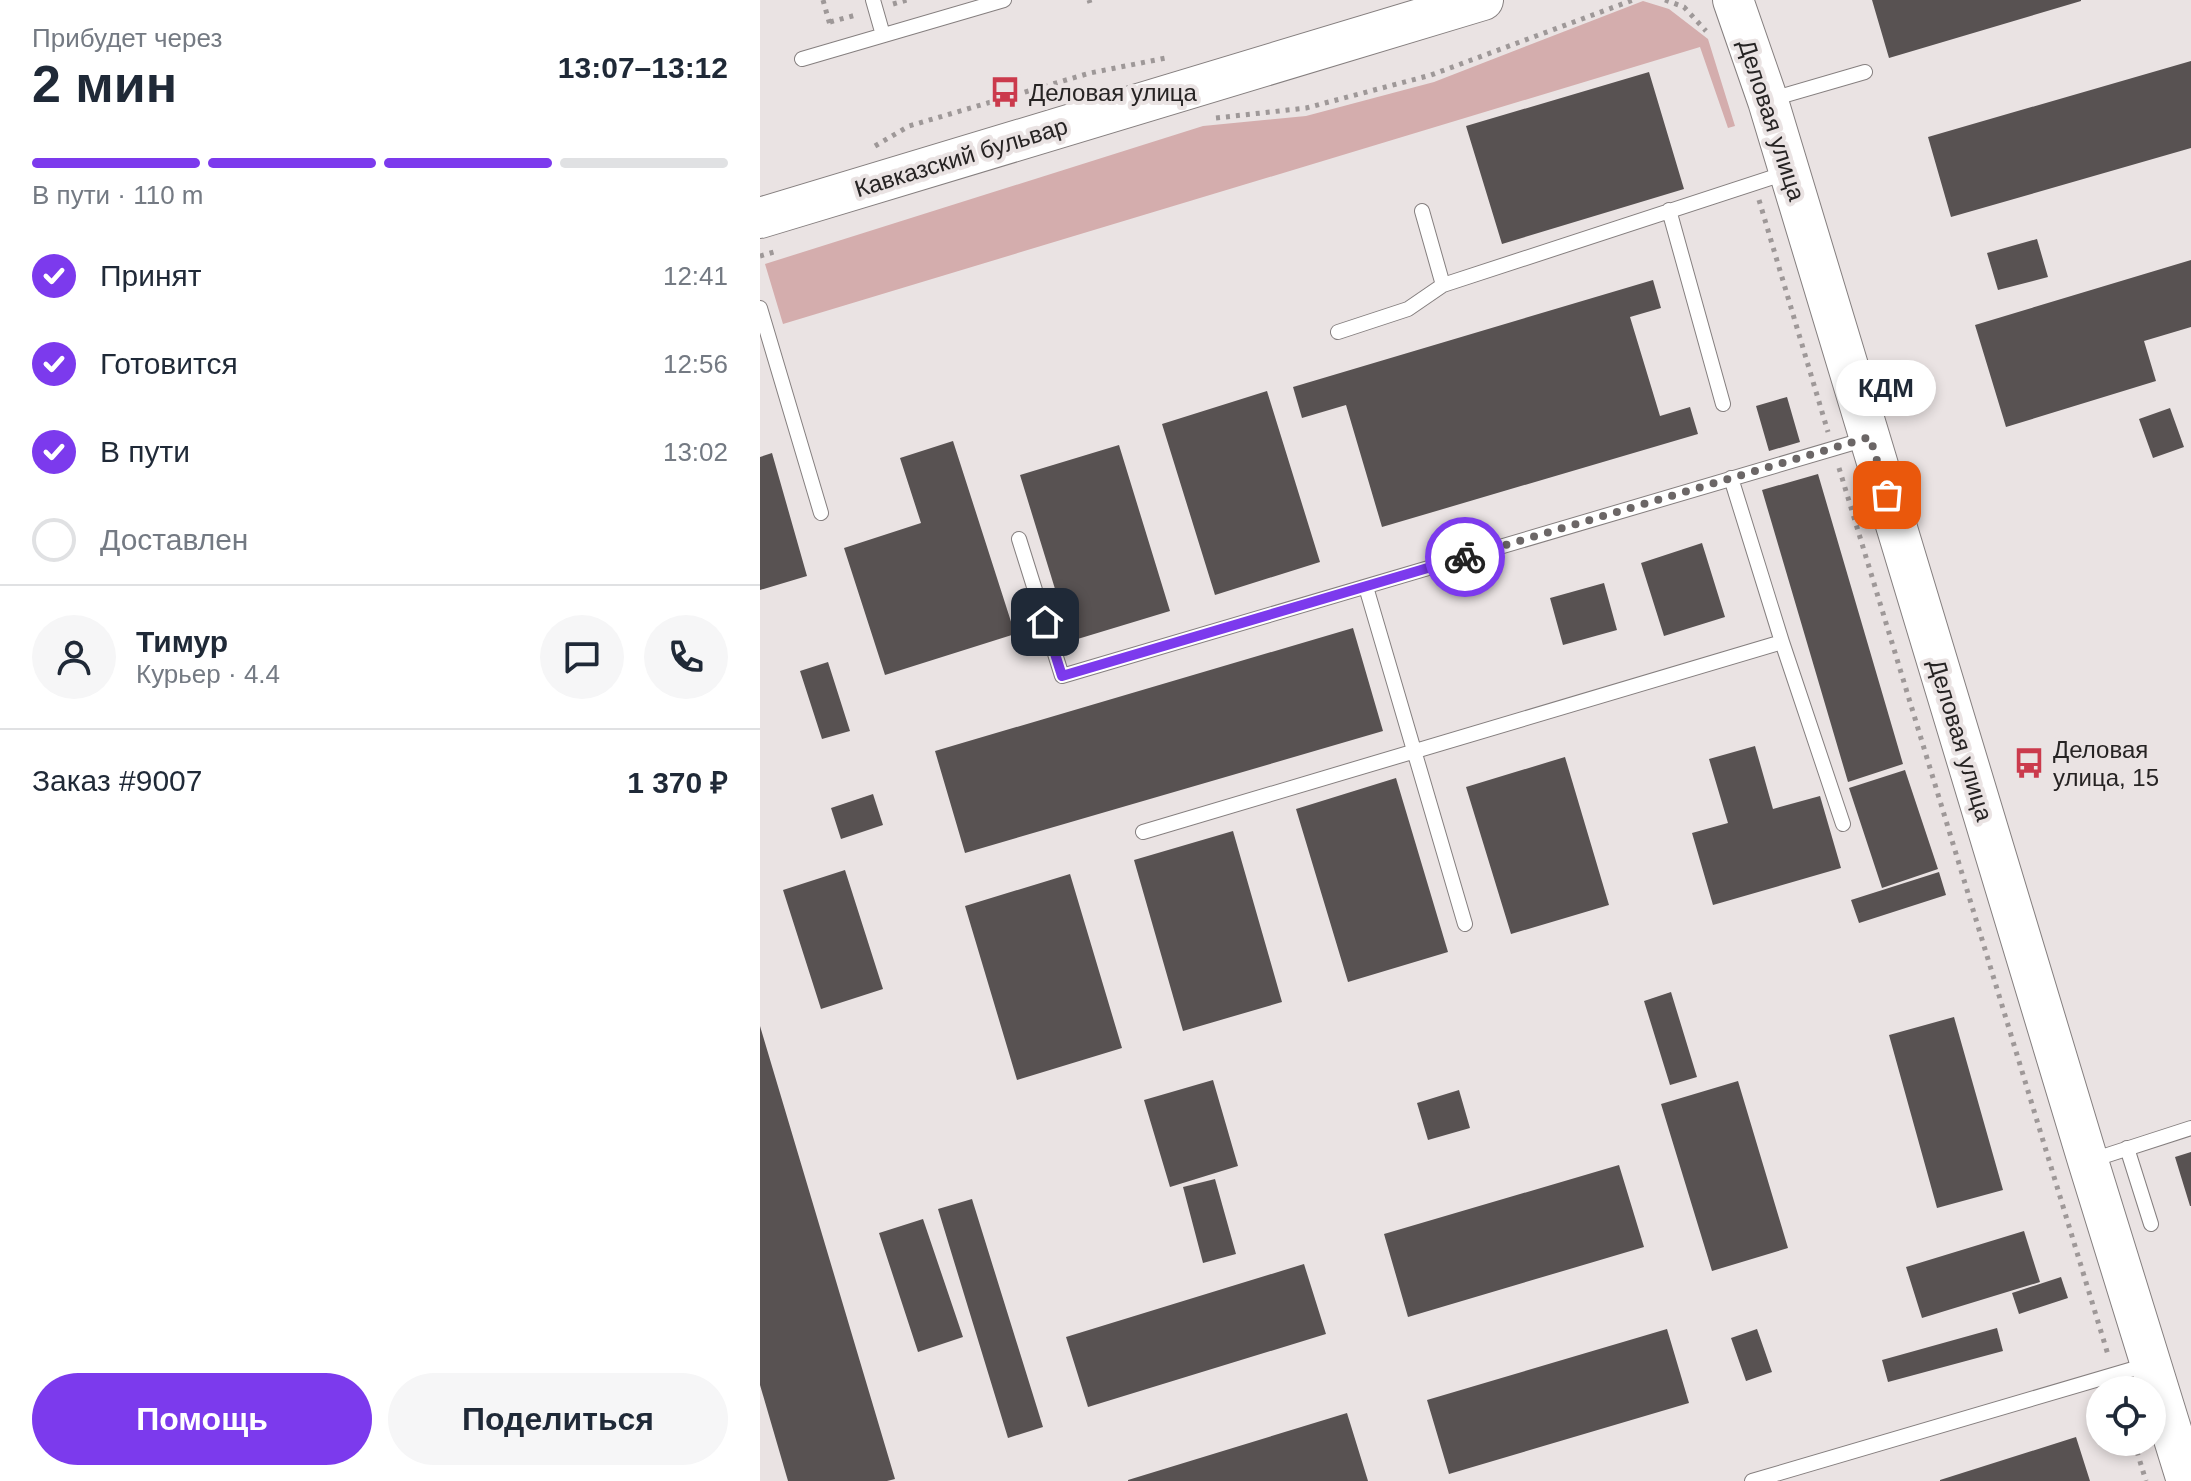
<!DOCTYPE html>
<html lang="ru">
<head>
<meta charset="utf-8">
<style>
	:root { --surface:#fff; --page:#f6f6f7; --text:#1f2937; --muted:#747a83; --line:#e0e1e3; --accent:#7c3aed }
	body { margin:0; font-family:Arial,sans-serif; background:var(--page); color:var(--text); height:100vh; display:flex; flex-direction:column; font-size:30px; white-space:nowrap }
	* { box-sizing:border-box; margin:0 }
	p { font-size:26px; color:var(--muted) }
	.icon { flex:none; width:44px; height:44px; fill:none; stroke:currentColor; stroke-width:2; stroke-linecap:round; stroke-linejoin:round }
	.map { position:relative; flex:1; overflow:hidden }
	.details { display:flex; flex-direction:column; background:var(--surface); width:760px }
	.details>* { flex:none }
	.controls { position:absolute; left:1326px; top:1376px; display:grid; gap:16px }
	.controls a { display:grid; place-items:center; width:80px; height:80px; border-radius:50%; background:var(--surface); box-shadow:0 4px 12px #0003; font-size:40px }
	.pin { position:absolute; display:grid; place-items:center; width:68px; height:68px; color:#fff; margin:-34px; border-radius:16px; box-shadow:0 4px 12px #0006 }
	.courier { position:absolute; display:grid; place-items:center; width:80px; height:80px; margin:-40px; border:6px solid #7c3aed; border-radius:50%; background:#fff; color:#222; box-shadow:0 2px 10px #0007 }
	.bubble { position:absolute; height:56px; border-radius:28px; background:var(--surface); box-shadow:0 4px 12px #0003; font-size:26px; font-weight:600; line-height:56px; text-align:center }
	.head em { font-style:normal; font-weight:600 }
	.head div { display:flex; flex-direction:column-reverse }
	.head { display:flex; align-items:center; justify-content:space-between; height:136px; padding:0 32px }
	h1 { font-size:52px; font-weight:600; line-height:60px }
	.bar { display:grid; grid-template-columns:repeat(4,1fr); gap:12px 8px; align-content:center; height:96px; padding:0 32px }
	.bar i { height:10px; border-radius:6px; background:var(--line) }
	.bar .current { background:var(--accent) }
	.bar p { grid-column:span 4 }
	.line { display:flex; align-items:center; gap:20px; padding:0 32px; border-top:2px solid var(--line) }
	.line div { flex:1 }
	.round { display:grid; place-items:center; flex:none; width:84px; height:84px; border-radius:42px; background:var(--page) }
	ol { padding:0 32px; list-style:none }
	li { display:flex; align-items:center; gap:24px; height:88px }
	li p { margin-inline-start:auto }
	li .icon { padding:8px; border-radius:50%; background:var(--accent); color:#fff; stroke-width:4 }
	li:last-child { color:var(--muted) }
	li i { width:44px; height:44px; border:4px solid var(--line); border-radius:50% }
	.cta { display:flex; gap:16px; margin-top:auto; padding:16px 32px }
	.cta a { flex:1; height:92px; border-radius:48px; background:var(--accent); color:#fff; font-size:32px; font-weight:600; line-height:92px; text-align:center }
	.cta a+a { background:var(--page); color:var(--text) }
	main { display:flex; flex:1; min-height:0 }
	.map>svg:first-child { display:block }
	.green { fill:#d4adad }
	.building { fill:#585252 }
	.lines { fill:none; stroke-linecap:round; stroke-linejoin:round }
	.lane-casing { stroke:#857f7f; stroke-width:16 }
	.secondary-casing { stroke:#857f7f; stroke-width:42 }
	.path { stroke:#9e9898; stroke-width:5; stroke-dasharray:4 6; stroke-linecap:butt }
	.lane { stroke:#fff; stroke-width:14 }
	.secondary { stroke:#fff; stroke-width:40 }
	.done { stroke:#6b6666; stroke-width:8; stroke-dasharray:0 14.4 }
	.route { stroke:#7c3aed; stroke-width:10 }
	.labels { text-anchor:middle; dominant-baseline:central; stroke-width:8; stroke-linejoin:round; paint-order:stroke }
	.poi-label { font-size:24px; fill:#262323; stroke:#eae3e3; text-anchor:start }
	.street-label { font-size:24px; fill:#262323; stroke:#eae3e3 }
</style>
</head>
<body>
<main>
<section class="details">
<div class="head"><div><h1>2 мин</h1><p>Прибудет через</p></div><em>13:07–13:12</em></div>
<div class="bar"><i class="current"></i><i class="current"></i><i class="current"></i><i></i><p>В пути · 110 m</p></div>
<ol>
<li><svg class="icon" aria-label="check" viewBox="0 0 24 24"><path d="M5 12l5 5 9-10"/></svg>Принят<p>12:41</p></li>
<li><svg class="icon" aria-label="check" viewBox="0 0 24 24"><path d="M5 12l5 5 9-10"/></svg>Готовится<p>12:56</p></li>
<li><svg class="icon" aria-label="check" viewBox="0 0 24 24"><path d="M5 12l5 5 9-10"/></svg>В пути<p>13:02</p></li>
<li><i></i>Доставлен</li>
</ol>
<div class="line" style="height:144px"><a class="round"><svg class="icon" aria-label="person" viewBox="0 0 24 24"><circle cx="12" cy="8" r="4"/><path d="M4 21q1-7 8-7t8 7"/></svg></a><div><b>Тимур</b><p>Курьер · 4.4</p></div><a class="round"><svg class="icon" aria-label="chat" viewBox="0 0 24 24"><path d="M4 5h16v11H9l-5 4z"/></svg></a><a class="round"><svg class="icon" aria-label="phone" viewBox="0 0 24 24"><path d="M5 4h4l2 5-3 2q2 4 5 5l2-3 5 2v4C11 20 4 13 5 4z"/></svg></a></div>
<div class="line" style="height:104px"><div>Заказ #9007</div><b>1 370 ₽</b></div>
<div class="cta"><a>Помощь</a><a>Поделиться</a></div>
</section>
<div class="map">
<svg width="1431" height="1481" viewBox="0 0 1431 1481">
	<rect width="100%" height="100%" fill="#eae3e3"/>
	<path class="green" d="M883,1L909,9L948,39L975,126L968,128L940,47L23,324L5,264L443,126L546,116L674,82Z"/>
	<path class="building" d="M1112,0H1321V1L1129,58Z
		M1431,61V148L1191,217L1168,137Z
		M889,72L924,189L742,244L706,126Z
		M1277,239L1288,277L1238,290L1227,253Z
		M1431,260V327L1384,341L1396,381L1246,427L1215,325Z
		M893,280L901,308L870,317L900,416L930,407L938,434L622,527L586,405L542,418L533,387Z
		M507,391L560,562L455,595L402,424Z
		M1027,397L1040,442L1009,451L996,406Z
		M1410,408L1424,447L1393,458L1379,419Z
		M193,441L255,634L125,675L84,548L161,523L140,458Z
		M359,445L410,611L311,641L260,475Z
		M12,453L47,576L0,590V457Z
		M1058,474L1143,764L1088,782L1002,490Z
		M942,543L965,617L904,636L881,563Z
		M844,583L857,630L803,645L790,598Z
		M593,628L623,731L205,853L175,751Z
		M68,662L90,731L62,739L40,671Z
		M995,746L1013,809L1060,796L1081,868L953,905L932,833L968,823L949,759Z
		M805,757L849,905L751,934L706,787Z
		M1145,770L1178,869L1122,888L1089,788Z
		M636,778L688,952L588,982L536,809Z
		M113,794L123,825L81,839L71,808Z
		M473,831L522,1002L423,1031L374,860Z
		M85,870L123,989L61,1009L23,890Z
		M1179,872L1186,895L1099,923L1091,900Z
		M310,874L362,1048L257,1080L205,906Z
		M911,992L937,1077L910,1085L884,1001Z
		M1194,1017L1243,1190L1177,1208L1129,1035Z
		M0,1026L135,1479L127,1481H28L0,1385Z
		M453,1080L478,1166L410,1187L384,1100Z
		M978,1081L1028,1248L952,1271L901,1104Z
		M699,1090L710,1128L668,1140L657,1103Z
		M1431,1152V1206H1430L1415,1157Z
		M859,1165L884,1247L648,1317L624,1234Z
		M455,1179L476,1254L443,1263L423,1187Z
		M212,1199L283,1427L248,1438L178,1209Z
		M163,1219L203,1337L158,1352L119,1233Z
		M1264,1231L1280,1282L1162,1318L1146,1267Z
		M544,1264L566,1334L328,1407L306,1337Z
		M1301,1277L1308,1298L1259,1314L1252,1293Z
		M1237,1328L1243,1351L1128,1382L1122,1360Z
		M907,1329L929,1403L689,1474L667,1400Z
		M997,1329L1012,1372L986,1381L971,1338Z
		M587,1413L608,1481H368V1480Z
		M1316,1437L1330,1481H1180V1480Z"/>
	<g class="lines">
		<defs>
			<path id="lane" d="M113,0L123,35
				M42,59L244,0
				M1012,99L1105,72
				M909,210L963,404
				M662,211L683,285
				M0,308L61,513
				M578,332L648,309L683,285L1029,172
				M971,478L1022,642L1083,824
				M259,539L302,676L1106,439
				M606,587L705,924
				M383,832L1022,642
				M1367,1148L1391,1224
				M1329,1161L1431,1128
				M992,1481L1390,1364"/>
			<path id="secondary" d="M973,0L1008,101L1328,1161L1427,1481
				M0,218L723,0"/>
		</defs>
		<use href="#lane" class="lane-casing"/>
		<use href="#secondary" class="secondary-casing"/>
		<path class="path" d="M63,0L70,25
			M329,0L330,3
			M905,0L924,7L946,31
			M133,4L147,0
			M70,22L96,15
			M456,118L546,108L671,75L873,0
			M115,146L149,126L330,73L406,58
			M999,200L1068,432
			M0,256L14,252
			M1079,468L1349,1358
			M1374,1442L1386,1481"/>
		<use href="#lane" class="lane"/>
		<use href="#secondary" class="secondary"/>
	</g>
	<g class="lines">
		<path class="done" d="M705,557L1110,437L1127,495"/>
		<path class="route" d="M285,622L302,676L705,557"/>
	</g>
	<defs>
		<symbol id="bus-bare" viewBox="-9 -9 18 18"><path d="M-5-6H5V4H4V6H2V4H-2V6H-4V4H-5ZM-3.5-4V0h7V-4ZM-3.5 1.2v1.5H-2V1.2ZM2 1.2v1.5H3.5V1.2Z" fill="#cb3a4c" stroke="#eae3e3" stroke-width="2.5" paint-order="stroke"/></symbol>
	</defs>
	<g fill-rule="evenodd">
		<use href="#bus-bare" x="223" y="70" width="44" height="44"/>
		<use href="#bus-bare" x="1247" y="741" width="44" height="44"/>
	</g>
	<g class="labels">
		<g class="poi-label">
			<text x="269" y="92">Деловая улица</text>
			<text x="1293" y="749">Деловая<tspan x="1293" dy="28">улица, 15</tspan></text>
		</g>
		<g class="street-label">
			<text transform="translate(1012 120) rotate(72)">Деловая улица</text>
			<text transform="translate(201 157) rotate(-17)">Кавказский бульвар</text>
			<text transform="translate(1201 740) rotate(73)">Деловая улица</text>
		</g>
	</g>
</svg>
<div class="controls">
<a><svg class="icon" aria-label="locate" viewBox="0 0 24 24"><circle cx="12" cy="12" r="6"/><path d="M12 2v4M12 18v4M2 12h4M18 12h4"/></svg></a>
</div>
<div class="pin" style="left:1127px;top:495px;background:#ea580c"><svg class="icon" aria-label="bag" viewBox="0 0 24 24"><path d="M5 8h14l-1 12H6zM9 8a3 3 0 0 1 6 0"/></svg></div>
<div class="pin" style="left:285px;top:622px;background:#1f2937"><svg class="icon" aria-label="home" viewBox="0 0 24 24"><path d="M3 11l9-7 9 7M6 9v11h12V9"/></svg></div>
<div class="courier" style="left:705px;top:557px"><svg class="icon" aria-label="bike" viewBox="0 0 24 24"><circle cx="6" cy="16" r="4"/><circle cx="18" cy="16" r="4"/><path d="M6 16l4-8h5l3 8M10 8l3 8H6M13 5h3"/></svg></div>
<div class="bubble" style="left:1076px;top:360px;width:100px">КДМ</div>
</div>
</main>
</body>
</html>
